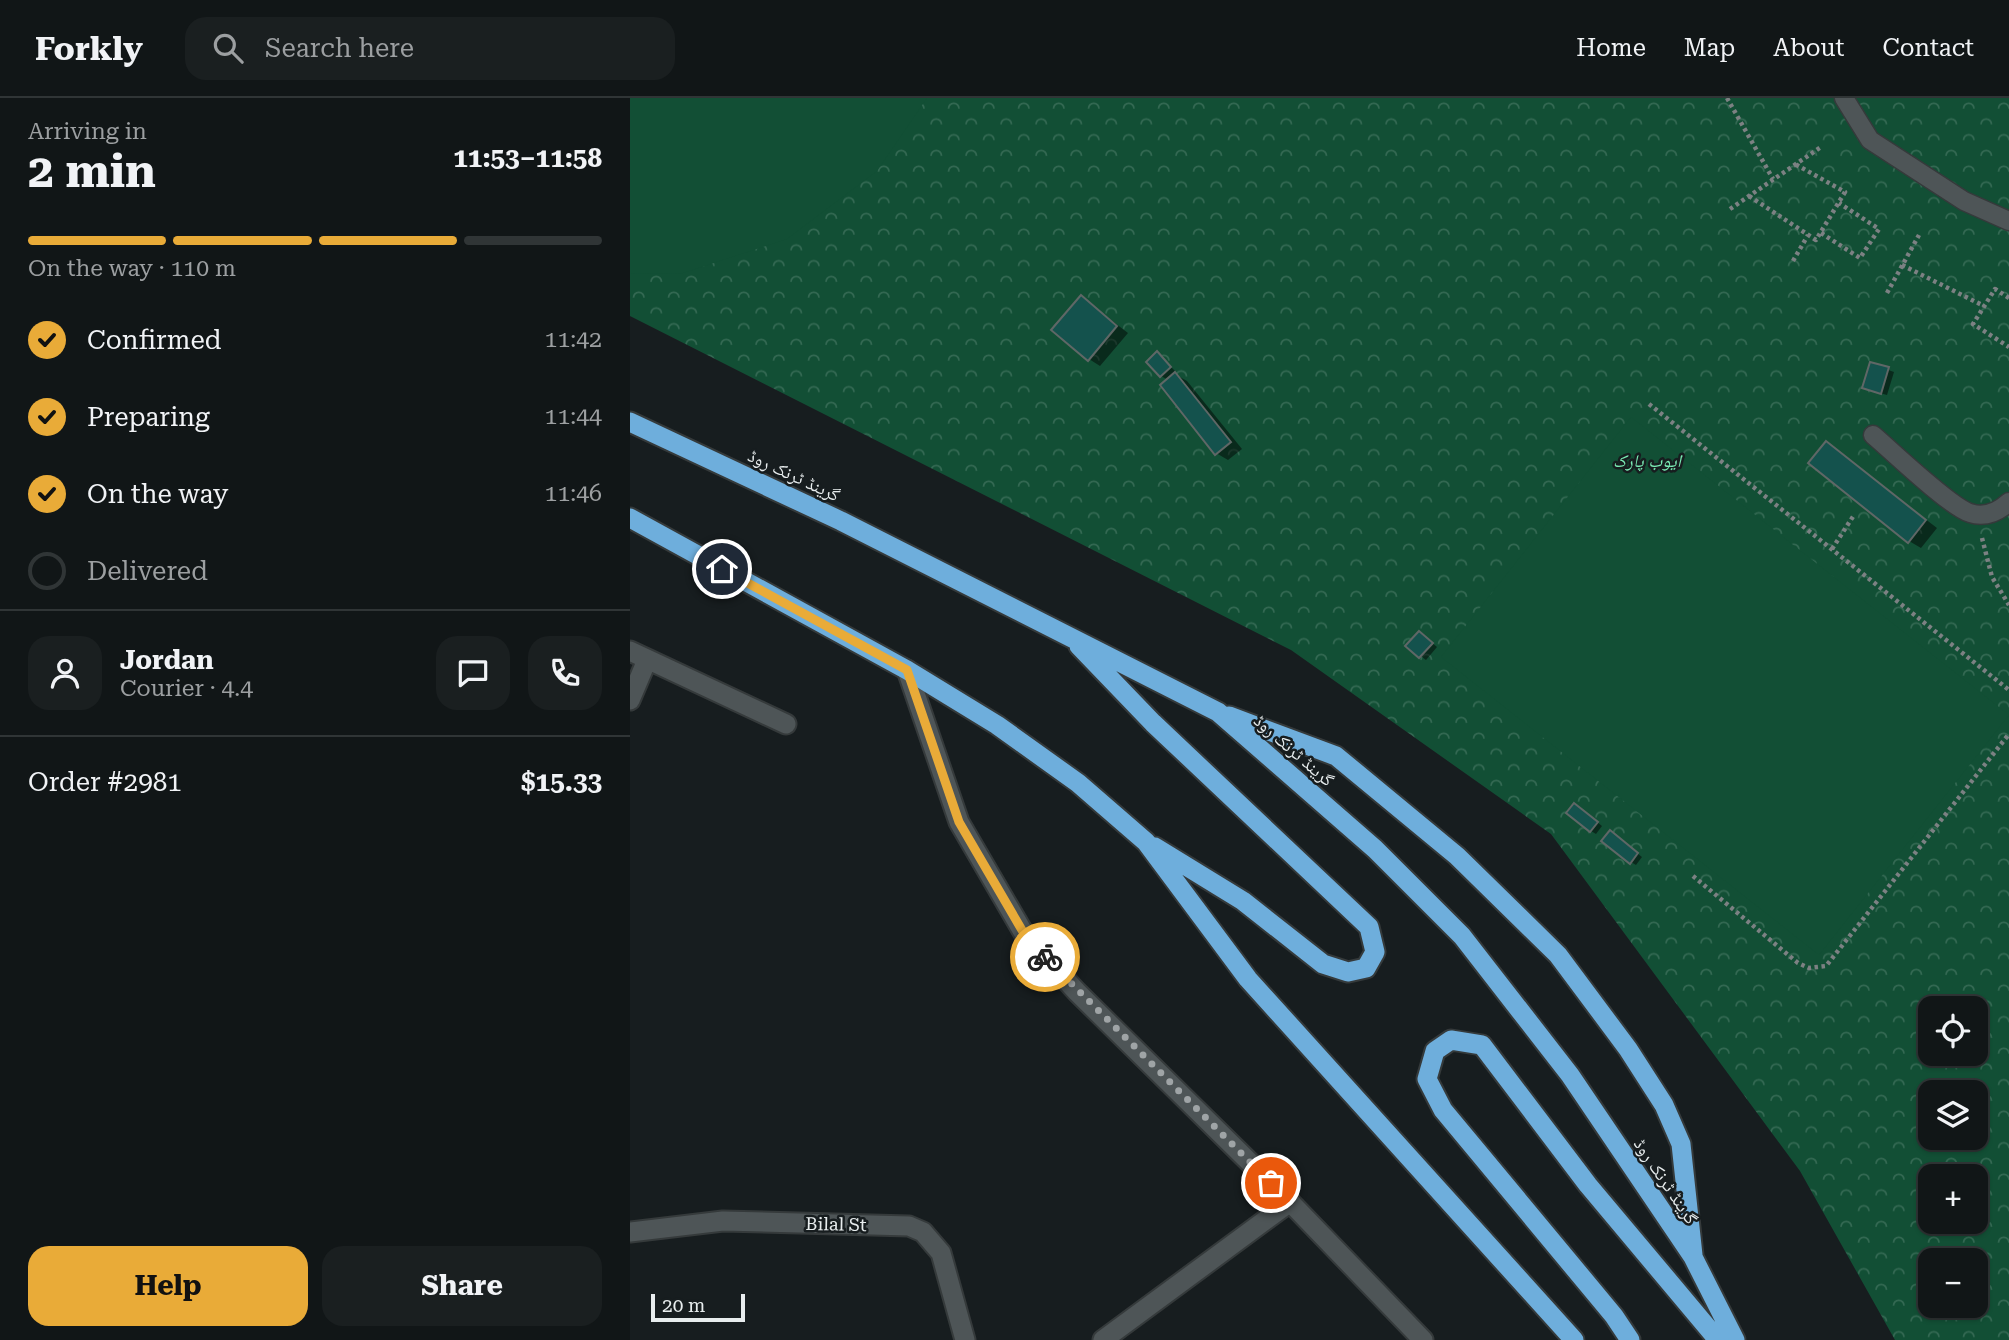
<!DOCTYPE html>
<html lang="en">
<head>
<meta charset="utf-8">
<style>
	:root { --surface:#111617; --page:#1a1f20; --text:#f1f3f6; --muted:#9c9fa1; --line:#303536; --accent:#e9ab38 }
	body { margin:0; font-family:"Roboto Serif","Noto Naskh Arabic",serif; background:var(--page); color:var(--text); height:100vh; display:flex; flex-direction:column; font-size:26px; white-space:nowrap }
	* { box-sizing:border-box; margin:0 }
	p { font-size:23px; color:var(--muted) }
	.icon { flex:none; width:38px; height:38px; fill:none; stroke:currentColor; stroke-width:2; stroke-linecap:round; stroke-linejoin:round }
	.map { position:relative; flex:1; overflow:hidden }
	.details { display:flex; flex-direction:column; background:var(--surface); width:630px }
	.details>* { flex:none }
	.tools { position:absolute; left:1288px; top:898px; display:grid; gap:14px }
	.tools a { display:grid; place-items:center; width:70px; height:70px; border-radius:14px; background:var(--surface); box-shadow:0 2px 5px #0004,0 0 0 2px var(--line); font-size:35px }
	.scale { position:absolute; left:21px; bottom:18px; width:94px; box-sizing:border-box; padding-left:7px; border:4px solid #e8edee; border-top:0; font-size:19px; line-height:24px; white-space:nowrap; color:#e8edee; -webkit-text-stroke:5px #171d1f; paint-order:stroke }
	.pin { position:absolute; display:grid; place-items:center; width:60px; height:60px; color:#fff; margin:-30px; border:4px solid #fff; border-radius:50%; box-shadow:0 2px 7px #0007 }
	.courier { position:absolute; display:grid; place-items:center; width:70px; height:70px; margin:-35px; border:5px solid #e9ab38; border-radius:50%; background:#fff; color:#222; box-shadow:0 2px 9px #0007 }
	.head em { font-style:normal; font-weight:700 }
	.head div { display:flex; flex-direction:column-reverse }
	.head { display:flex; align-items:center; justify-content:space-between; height:119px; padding:0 28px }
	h1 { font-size:46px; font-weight:700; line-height:52px }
	.bar { display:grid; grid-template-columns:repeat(4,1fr); gap:10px 7px; align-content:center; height:84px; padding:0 28px }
	.bar i { height:9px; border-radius:5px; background:var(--line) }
	.bar .active { background:var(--accent) }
	.bar p { grid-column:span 4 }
	.line { display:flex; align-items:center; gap:18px; padding:0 28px; border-top:2px solid var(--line) }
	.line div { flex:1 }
	.round { display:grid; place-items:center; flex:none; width:74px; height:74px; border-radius:21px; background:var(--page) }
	ol { padding:0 28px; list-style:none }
	li { display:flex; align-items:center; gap:21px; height:77px }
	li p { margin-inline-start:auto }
	li .icon { padding:7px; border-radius:50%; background:var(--accent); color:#111; stroke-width:4 }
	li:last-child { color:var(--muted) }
	li i { width:38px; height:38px; border:4px solid var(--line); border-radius:50% }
	.cta { display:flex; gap:14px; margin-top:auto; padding:14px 28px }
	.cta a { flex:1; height:80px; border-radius:21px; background:var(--accent); color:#111; font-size:28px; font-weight:700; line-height:80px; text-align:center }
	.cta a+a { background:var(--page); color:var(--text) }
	header { display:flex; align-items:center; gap:42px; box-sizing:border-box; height:98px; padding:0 35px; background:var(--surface); border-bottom:2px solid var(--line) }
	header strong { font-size:33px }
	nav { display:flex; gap:38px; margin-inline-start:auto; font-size:24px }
	.search { width:490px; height:63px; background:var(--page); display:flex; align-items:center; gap:18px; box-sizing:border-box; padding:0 24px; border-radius:21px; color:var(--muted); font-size:26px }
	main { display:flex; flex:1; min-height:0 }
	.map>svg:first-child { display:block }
	.park { fill:url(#park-crowns); fill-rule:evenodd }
	.pitch { fill:#124f35 }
	.shadow { fill:#0007 }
	.building { fill:#14524d; stroke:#5f6766; stroke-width:2 }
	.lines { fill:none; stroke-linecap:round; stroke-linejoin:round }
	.service-casing { stroke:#353a3b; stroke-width:21 }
	.minor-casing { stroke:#353a3b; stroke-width:23 }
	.trunk-casing { stroke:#353a3b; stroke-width:23 }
	.path { stroke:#7c8183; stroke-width:4.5; stroke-dasharray:3.5 3.5; stroke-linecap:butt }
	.service { stroke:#4e5557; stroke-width:18 }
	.minor { stroke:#4e5557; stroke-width:19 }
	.trunk { stroke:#6eaedc; stroke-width:19 }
	.done { stroke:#9fa4a6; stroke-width:7; stroke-dasharray:0 12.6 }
	.route { stroke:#e9ab38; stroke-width:9 }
	.labels { text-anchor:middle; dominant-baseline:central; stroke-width:5; stroke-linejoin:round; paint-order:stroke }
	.park-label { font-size:18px; font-style:italic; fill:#7becb5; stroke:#171d1f }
	.street-label { font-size:18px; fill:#e8edee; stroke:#171d1f }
</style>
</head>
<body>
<header>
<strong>Forkly</strong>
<div class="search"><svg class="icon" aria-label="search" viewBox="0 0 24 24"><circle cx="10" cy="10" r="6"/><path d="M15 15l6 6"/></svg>Search here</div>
<nav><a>Home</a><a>Map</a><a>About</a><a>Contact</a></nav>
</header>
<main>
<section class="details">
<div class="head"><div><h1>2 min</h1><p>Arriving in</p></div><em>11:53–11:58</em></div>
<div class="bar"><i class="active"></i><i class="active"></i><i class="active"></i><i></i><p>On the way · 110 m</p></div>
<ol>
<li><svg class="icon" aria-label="check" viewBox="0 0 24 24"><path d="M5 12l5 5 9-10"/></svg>Confirmed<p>11:42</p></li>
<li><svg class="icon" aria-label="check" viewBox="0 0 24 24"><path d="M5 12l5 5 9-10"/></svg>Preparing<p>11:44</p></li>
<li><svg class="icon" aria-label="check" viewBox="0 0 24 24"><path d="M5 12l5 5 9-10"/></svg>On the way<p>11:46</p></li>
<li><i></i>Delivered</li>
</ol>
<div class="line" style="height:126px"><a class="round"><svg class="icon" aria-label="person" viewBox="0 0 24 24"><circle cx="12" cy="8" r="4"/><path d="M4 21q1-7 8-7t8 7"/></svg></a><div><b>Jordan</b><p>Courier · 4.4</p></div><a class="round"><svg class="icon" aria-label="chat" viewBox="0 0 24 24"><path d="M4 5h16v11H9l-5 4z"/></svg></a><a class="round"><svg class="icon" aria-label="phone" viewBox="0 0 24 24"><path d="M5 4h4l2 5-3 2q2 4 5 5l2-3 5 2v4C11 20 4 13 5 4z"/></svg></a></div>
<div class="line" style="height:91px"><div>Order #2981</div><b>$15.33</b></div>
<div class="cta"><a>Help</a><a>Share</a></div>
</section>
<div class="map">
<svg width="1379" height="1242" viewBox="0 0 1379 1242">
	<defs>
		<pattern id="park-crowns" width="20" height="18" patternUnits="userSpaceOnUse" patternTransform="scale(1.75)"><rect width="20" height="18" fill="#124f35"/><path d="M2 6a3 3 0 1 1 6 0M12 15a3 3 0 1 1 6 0" fill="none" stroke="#346953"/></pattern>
	</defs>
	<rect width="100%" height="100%" fill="#171d1f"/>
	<path class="park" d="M0,0H1379V1242H1265L1170,1073L921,736L661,552L0,218ZM1300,910H1346V956H1300ZM1300,994H1346V1040H1300ZM1300,1078H1346V1124H1300ZM1300,1162H1346V1208H1300Z"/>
	<path class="pitch" d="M0,0H297L247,73L157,141L50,176L0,175Z
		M1001,319L1379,617L1189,857L811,559Z"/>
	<path class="shadow" d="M451,199L498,235L470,268L459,261Z
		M527,255L545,273L543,275L557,283L612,351L598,362L586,355L538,282L531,278Z
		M1241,266L1264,274L1257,297L1239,292Z
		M1196,345L1307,430L1291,450L1279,443Z
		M794,538L807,549L796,562L777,548Z
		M950,710L972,728L966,736L961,733Z
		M985,738L1012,759L1006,767L1001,764Z"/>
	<path class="building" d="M451,197L487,228L458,263L421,232Z
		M527,253L541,269L530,279L516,264Z
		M1240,264L1259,269L1251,296L1232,290Z
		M545,274L601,344L585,357L530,287Z
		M1196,343L1296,422L1278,445L1178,365Z
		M789,533L803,545L789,560L775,548Z
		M944,705L968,724L960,734L936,715Z
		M980,732L1008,755L1000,766L971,743Z"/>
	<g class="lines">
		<defs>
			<path id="service" d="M1214,0L1240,42L1334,103L1379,123
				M1243,337C1262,353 1320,409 1340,415C1355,420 1368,414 1379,404"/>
			<path id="minor" d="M0,553L156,626
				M277,572L329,724L396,839L447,894L660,1104L793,1242
				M0,602L17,562
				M0,1134L93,1123L279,1128L293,1134L311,1155L335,1242
				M473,1242L660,1104"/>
			<path id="trunk" d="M0,324L211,423L588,614L745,751L832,838L940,977L1063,1159L1105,1242
				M0,420L277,572L367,627L448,685L516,744L618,881L944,1242
				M449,548L523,625L739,829L745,854L736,870L718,874L693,866L613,803L525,749
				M599,618L706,658L827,758L928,857L998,951L1034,1007L1051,1046L1063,1157
				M1000,1242L984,1218L813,1012L797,981L805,953L821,942L852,947L958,1087L1088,1242"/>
		</defs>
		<use href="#service" class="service-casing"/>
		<use href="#minor" class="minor-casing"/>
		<use href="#trunk" class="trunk-casing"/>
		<path class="path" d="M1097,0L1143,81
			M1119,98L1186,142L1215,94L1165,66
			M1100,111L1191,49
			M1191,135L1230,160L1249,131L1209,105
			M1163,163L1178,137
			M1272,167L1354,208
			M1257,195L1289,137
			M1379,200L1365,191L1343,226L1379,249
			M1019,306L1379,592
			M1352,440L1362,479L1379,507
			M1202,451L1224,417
			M1063,778L1168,865L1179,870L1196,868L1379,636"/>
		<use href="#service" class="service"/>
		<use href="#minor" class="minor"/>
		<use href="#trunk" class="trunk"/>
	</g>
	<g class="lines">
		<path class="done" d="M415,859L641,1085"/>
		<path class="route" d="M92,471L277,572L329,724L396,839L415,859"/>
	</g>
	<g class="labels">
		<g class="park-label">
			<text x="1017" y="362">ایوب پارک</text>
		</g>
		<g class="street-label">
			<text transform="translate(164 377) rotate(25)">گرینڈ ٹرنک روڈ</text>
			<text transform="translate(664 652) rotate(41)">گرینڈ ٹرنک روڈ</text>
			<text transform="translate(1036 1083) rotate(56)">گرینڈ ٹرنک روڈ</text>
			<text transform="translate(206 1126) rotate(1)">Bilal St</text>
		</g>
	</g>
</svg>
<div class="tools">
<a><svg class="icon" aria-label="locate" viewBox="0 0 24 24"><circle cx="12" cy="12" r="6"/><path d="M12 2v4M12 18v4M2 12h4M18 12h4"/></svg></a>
<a><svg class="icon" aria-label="layers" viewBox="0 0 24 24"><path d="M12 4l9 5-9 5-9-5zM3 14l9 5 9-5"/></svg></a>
<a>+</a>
<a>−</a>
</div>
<div class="scale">20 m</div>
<div class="pin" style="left:641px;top:1085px;background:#ea580c"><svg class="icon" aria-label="bag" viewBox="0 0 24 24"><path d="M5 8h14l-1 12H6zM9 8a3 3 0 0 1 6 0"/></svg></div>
<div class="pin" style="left:92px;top:471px;background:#1f2937"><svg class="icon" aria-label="home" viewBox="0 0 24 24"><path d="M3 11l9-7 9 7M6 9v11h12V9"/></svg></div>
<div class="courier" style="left:415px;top:859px"><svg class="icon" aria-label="bike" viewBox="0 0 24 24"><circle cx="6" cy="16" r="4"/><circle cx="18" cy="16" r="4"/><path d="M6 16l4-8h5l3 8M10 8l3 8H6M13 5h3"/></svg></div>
</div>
</main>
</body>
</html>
